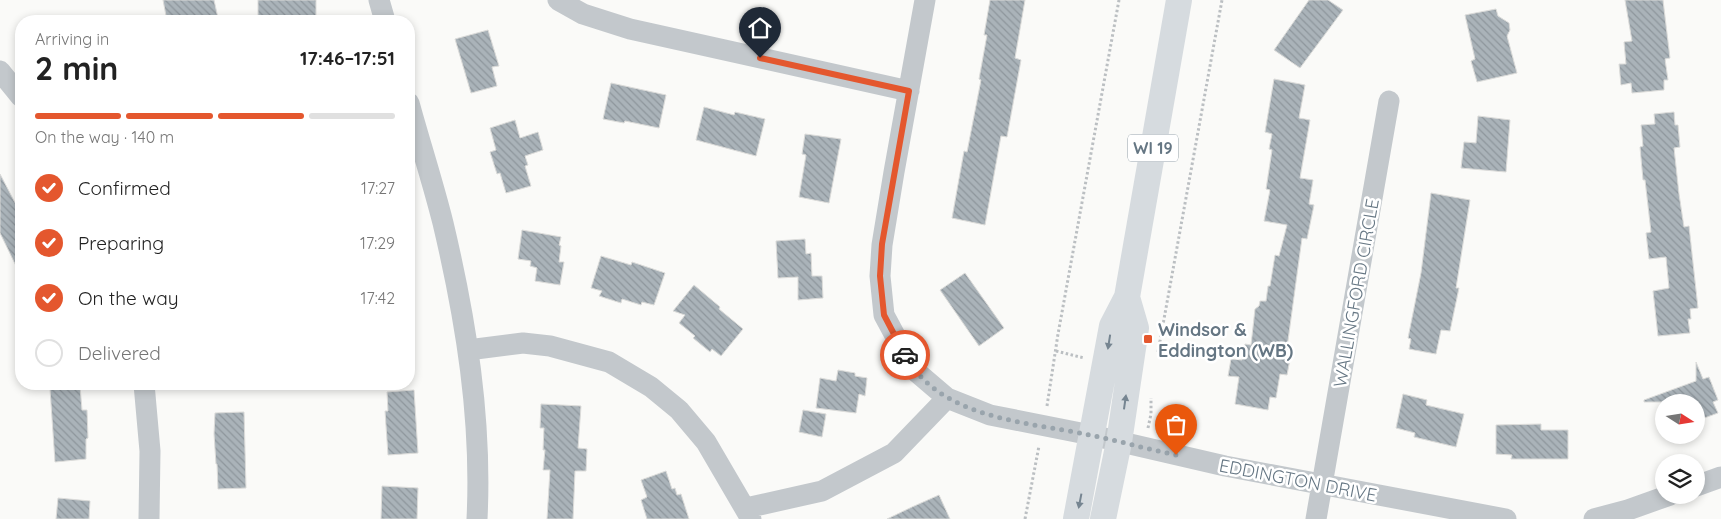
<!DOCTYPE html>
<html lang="en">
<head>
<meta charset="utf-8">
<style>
	:root { --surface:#fff; --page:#f6f6f6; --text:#222; --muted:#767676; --line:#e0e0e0; --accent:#e4572e }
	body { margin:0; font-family:Quicksand,sans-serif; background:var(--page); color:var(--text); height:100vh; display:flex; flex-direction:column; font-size:19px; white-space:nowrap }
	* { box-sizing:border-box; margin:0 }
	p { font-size:16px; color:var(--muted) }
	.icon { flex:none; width:28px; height:28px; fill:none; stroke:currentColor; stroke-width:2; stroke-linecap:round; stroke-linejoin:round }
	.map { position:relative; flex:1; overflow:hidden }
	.sheet { position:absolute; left:15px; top:15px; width:400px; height:375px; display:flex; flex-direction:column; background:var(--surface); border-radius:20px; box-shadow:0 2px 8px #0003 }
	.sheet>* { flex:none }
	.needle { width:32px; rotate:102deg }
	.controls { position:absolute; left:1655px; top:394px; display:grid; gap:10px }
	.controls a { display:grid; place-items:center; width:50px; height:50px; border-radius:50%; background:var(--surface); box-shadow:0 2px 8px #0003; font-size:25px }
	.pin { position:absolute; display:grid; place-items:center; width:42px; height:42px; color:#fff; margin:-51px -21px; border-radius:50% 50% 50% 0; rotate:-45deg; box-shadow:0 0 5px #0007 }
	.pin .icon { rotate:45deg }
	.courier { position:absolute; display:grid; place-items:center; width:50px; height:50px; margin:-25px; border:4px solid #e4572e; border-radius:50%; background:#fff; color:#222; box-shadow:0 1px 6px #0007 }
	.summary em { font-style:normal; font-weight:700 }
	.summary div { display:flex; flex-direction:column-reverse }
	.summary { display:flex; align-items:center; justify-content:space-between; height:85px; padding:0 20px }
	h1 { font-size:32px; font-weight:700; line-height:38px }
	.bar { display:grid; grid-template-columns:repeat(4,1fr); gap:8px 5px; align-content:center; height:60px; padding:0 20px }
	.bar i { height:6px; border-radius:4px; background:var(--line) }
	.bar .on { background:var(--accent) }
	.bar p { grid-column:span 4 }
	ol { padding:0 20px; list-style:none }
	li { display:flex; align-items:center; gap:15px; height:55px }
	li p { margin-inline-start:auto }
	li .icon { padding:5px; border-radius:50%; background:var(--accent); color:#fff; stroke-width:4 }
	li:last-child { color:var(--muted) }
	li i { width:28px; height:28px; border:2px solid var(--line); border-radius:50% }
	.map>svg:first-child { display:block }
	.building { fill:url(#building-back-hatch); stroke:#dcdcda }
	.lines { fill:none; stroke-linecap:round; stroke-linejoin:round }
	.path { stroke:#bbbfc2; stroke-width:3; stroke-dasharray:2.5 2.5; stroke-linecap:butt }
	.minor { stroke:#c3c8cc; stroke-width:21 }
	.major { stroke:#d6dbdf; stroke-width:26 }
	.oneway { fill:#768591 }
	.done { stroke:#99a4ac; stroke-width:5; stroke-dasharray:0 9 }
	.route { stroke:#e4572e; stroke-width:6 }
	.poi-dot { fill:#e4572e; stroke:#fff; stroke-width:2 }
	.labels { text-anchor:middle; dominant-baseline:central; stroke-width:5; stroke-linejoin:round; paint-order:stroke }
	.shield { fill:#fff; stroke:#939fa8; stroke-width:1 }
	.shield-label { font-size:16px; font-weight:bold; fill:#657683 }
	.street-label { font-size:18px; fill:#657683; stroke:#fff }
	.poi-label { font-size:18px; font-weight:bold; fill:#657683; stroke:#fff; text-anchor:start }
</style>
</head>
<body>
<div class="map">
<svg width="1721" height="519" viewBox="0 0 1721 519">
	<defs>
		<pattern id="building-back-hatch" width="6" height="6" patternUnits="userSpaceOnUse" patternTransform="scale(1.25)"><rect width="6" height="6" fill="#aab3b9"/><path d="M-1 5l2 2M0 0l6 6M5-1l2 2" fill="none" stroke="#8e969c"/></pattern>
	</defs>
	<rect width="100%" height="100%" fill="#fafaf8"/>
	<path class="building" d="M163,0H214L218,18L198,21H167Z
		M258,0H316V17L274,20V17H258Z
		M990,0H1025L1015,58L1021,60L1007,137L1001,136L985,225L952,218L964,151L967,152L981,80L979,79L987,35H984Z
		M1309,0H1328L1343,10L1300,68L1274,50Z
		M1625,0H1663L1670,58L1665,59L1668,80H1664V90L1632,93L1631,83L1621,85L1619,64H1626L1624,42L1632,41Z
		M1496,9L1498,16L1509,23L1510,30L1507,36L1517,73L1477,82L1471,61L1475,59L1465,15Z
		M488,30L499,66L492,67L497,86L471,93L455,39Z
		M1274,79L1305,85L1299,118L1310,120L1300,178L1313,180L1309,204L1314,205L1307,239L1302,238L1287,348L1292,349L1287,375L1280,374L1276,398L1270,397L1268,410L1235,404L1239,377L1228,376L1231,359L1242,360L1245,344L1251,345L1255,309L1259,306L1260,301H1266L1268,286H1270L1275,255L1279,256L1287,225L1264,221L1270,190L1266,189L1272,150L1269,149L1272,134L1265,132Z
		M611,83L666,95L659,128L625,121L624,123L603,119Z
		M704,107L734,115L735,112L765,119L756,156L696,140Z
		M1674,112L1675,125H1678L1680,147L1674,148L1679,194L1684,227L1689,226L1698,308L1690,309L1691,319H1688L1690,333L1658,336L1653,291L1669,288L1666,257L1649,259L1646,233L1651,232L1645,180H1643L1640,147L1643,146L1641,125L1655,124L1654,114Z
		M1478,116L1510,120L1506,172L1461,168L1464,142L1476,143Z
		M515,120L520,138L538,132L543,150L525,156L528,165L525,166L531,186L506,193L500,173L497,174L490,152L496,150L490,128Z
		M805,134L841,139L829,203L799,197L806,155L802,154Z
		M0,174L21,214V276L0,233Z
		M1431,193L1470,200L1456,288H1459L1450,331L1441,330L1436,354L1409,349L1411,339L1408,338L1421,273Z
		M522,230L561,237L559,245L561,246L559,262H564L560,285L535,281L537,268L530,266L531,261L518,259Z
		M805,239L806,254L811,253L812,276H822L823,298L798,300V277L778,278L776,241Z
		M601,256L631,265L632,262L665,273L654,305L642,302L641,305L622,299L621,303L599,296L602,291L591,288Z
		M965,273L1004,328L979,346L940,290Z
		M694,285L720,307L719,309L743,329L721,356L712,349L710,352L693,338L695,336L679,323L685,315L673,311Z
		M1696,362L1703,379L1709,377L1718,400L1713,402L1718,413L1696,421V402H1644V400L1696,381Z
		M838,370L855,373V376L867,378L865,396L859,394L856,413L816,408L820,378L836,381Z
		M80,386L82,410H87L88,438L86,439V459L55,462L50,389Z
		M414,390L418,453L388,455L385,411H388L387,392Z
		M1403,394L1427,400L1426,405L1464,414L1456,447L1414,437L1415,433L1396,428Z
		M541,404L581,406L578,448L587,449L586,471H575L573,519H547L550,470H543L545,450H543L544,428H540Z
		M803,410L826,414L822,437L799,432Z
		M244,412L246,488L218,489L217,464H216L214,434L215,413Z
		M1541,424V430H1568V459H1511L1512,455L1496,454V425Z
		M666,471L672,489L675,488L677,495L681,494L689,519H647L641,500L647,497L641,480Z
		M382,486L418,488L417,519H381Z
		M939,495L950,519H887L912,507Z
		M58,498L90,501L89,519H56Z"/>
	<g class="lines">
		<path class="path" d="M1056,351L1084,358
			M1158,352L1222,0
			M1047,406L1058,334L1119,0
			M1148,428L1151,414V398
			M1025,519L1039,446"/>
		<path class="minor" d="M379,0L385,21
			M558,0L583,14L630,29L909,91
			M925,0L894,172L882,245L880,276L884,315L913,369L947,398L990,415L1091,435L1225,466L1506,519
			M0,71L21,97
			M409,103C420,143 433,183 443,223C466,320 482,419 477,519
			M468,350L523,343L550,346L609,362L651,387L679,410L706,442L751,519
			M144,384L150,451L149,519
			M1696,486L1721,477
			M746,508L822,491L894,453L947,398
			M1316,519L1389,101
			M1594,519L1628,510L1670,495"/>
		<path class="major" d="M1076,519L1112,326L1127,297L1179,0
			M1103,519L1119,442L1136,328L1127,297"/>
	</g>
	<defs><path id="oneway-solid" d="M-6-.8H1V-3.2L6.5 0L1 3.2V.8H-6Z" transform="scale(1.25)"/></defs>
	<g class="oneway">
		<use href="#oneway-solid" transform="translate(1109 342) rotate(99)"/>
		<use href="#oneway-solid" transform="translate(1125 402) rotate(-82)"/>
		<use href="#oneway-solid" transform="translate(1080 501) rotate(101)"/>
	</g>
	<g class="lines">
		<path class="done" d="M905,355C940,419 1027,422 1090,435C1119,441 1147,449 1176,455"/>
		<path class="route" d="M760,58L909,91L882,244L880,276L884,315L905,355"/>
	</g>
	<rect class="poi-dot" x="1143" y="334" width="10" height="10" rx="2.5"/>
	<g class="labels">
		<rect class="shield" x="1128" y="134.5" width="50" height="27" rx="4"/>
		<g class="shield-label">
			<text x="1153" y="148">WI 19</text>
		</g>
		<g class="street-label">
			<text transform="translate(1356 293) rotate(-80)">WALLINGFORD CIRCLE</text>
			<text transform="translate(1298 480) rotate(11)">EDDINGTON DRIVE</text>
		</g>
		<g class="poi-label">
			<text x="1158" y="329">Windsor &amp;<tspan x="1158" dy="21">Eddington (WB)</tspan></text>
		</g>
	</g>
</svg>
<div class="controls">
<a><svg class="needle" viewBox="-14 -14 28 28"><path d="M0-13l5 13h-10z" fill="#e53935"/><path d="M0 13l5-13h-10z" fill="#767676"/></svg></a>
<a><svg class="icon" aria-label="layers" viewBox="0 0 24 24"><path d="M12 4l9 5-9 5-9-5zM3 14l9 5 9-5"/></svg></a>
</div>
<div class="pin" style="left:1176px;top:455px;background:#ea580c"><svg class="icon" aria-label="bag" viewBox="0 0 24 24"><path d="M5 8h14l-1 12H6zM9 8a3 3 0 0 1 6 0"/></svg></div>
<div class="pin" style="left:760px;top:58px;background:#1f2937"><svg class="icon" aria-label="home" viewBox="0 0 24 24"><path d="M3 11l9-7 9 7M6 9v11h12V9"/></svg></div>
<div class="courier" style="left:905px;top:355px"><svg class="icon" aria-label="car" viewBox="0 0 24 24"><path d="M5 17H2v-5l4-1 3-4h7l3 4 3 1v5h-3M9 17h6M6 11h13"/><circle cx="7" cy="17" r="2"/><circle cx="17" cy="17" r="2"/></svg></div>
<section class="sheet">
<div class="summary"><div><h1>2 min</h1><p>Arriving in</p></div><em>17:46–17:51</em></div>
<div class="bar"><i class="on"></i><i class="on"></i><i class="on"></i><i></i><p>On the way · 140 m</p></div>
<ol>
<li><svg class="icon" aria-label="check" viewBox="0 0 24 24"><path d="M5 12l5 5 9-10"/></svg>Confirmed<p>17:27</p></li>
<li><svg class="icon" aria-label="check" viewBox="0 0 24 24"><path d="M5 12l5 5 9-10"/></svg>Preparing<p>17:29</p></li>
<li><svg class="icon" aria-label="check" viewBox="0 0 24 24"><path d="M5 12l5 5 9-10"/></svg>On the way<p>17:42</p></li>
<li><i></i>Delivered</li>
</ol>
</section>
</div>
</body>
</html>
